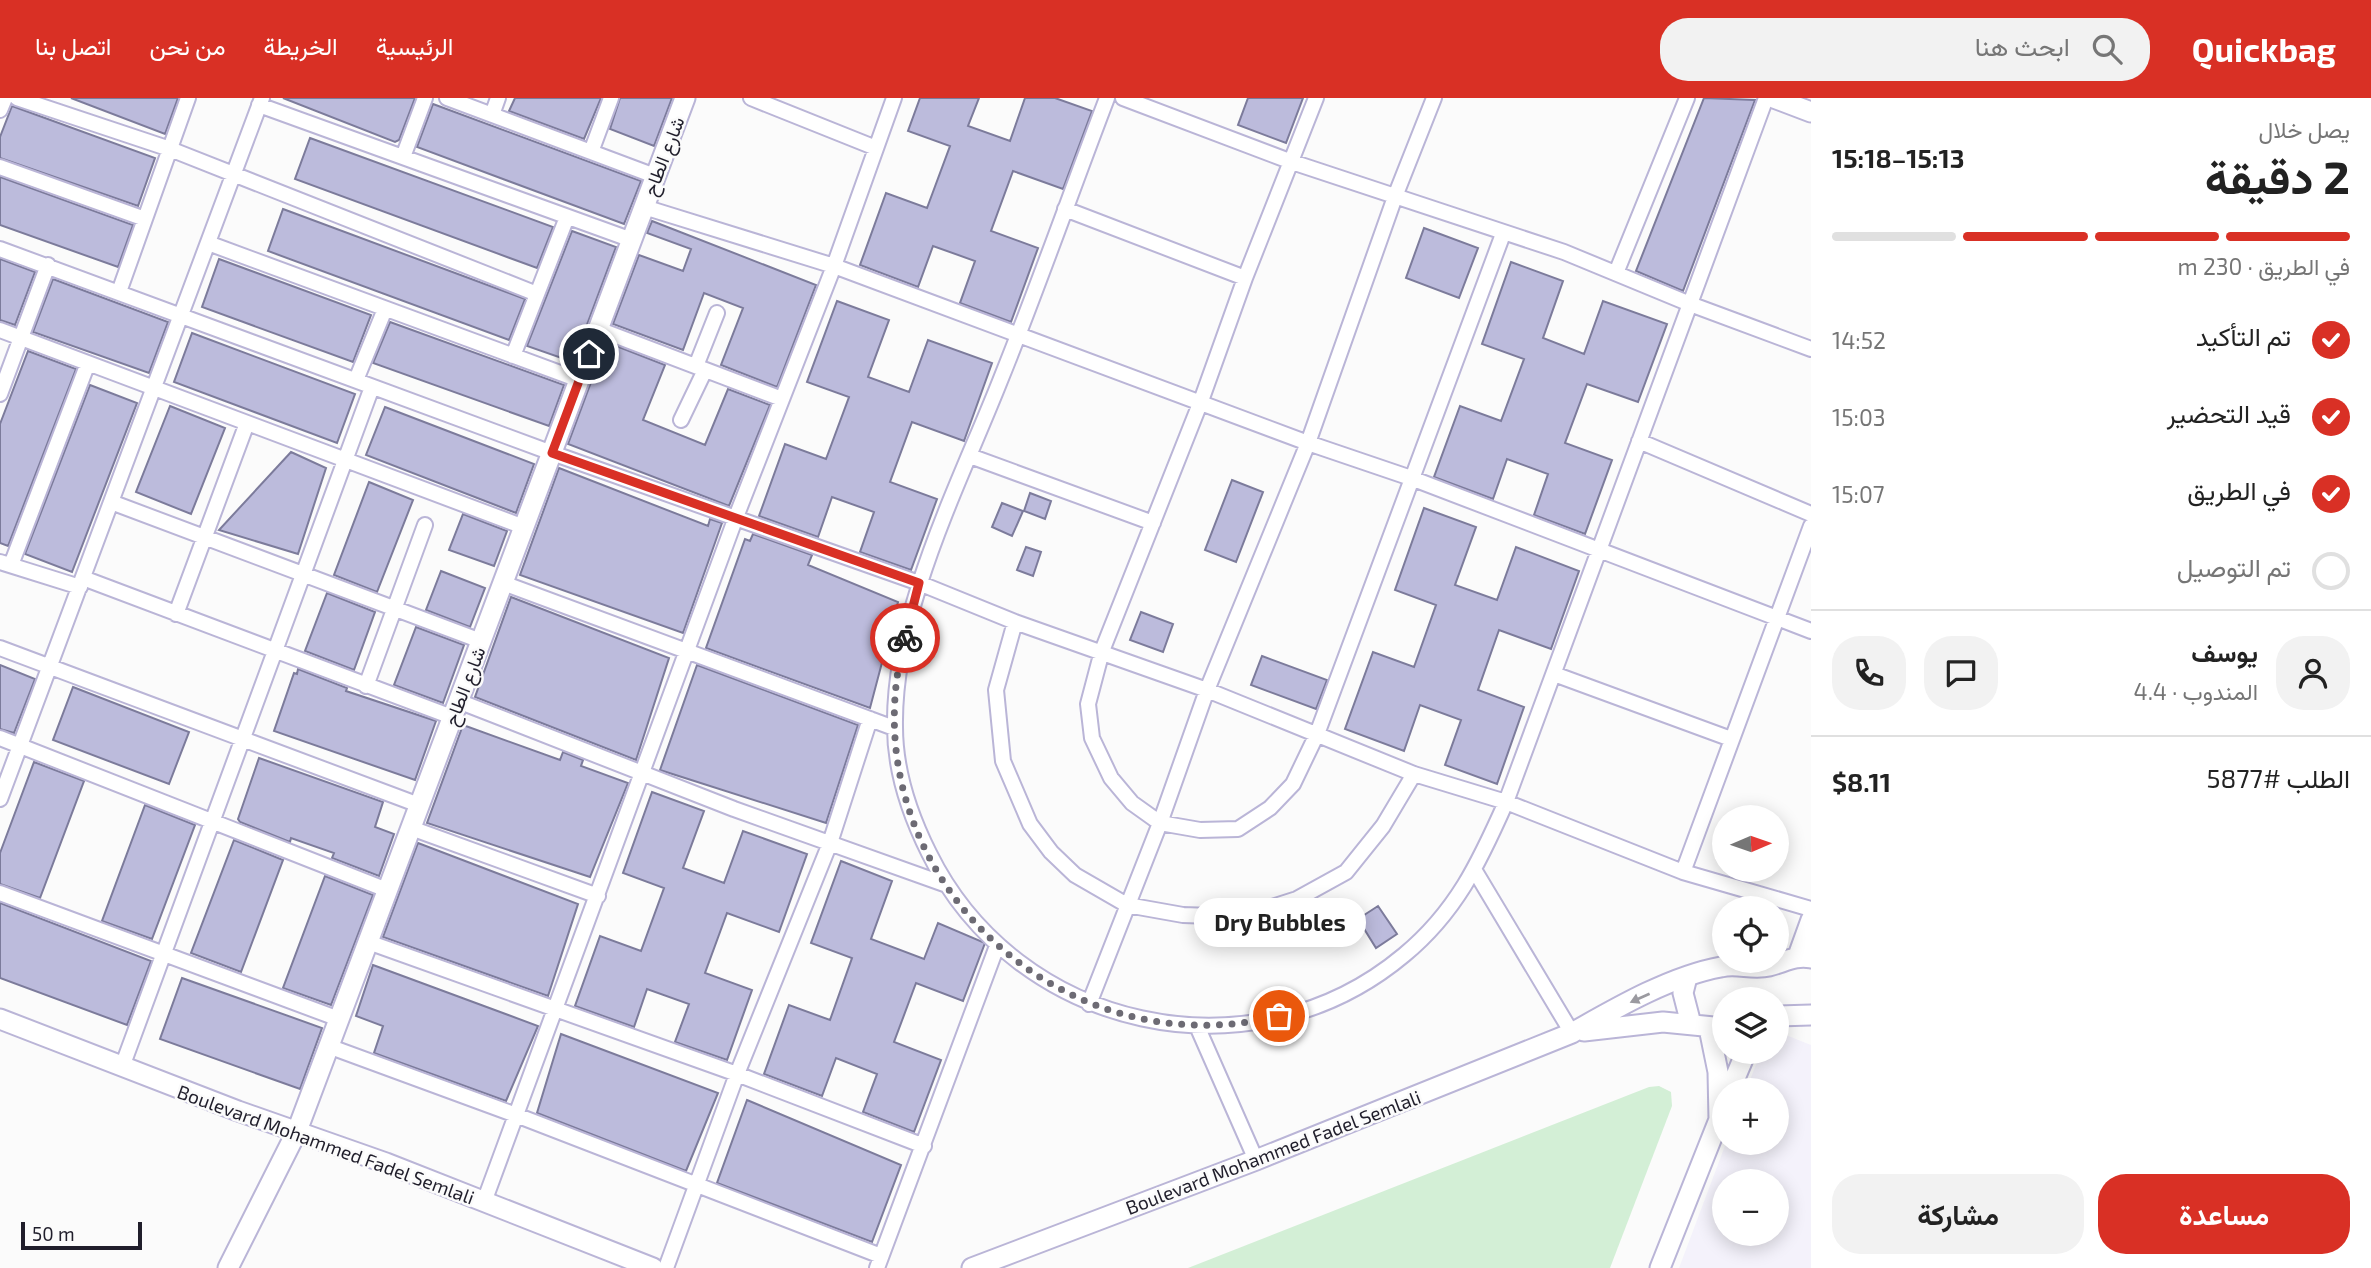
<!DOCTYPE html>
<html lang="ar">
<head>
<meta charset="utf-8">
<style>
	:root { --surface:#fff; --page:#f2f2f2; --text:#222; --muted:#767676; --line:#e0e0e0; --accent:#d93025 }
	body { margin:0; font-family:"Exo 2",Vazirmatn,sans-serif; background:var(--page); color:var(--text); direction:rtl; height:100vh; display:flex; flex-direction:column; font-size:26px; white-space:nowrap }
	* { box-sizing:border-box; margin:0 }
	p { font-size:23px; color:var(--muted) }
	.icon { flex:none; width:38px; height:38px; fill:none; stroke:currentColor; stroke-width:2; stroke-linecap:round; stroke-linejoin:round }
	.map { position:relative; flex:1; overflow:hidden; direction:ltr }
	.details { display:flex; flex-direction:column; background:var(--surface); width:560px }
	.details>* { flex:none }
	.needle { width:46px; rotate:88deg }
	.controls { position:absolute; left:1712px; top:707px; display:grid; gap:14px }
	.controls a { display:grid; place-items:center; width:77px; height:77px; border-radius:50%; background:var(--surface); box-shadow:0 4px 18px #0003; font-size:35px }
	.scale { position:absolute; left:21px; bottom:18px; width:121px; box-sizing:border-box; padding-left:7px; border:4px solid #201e2b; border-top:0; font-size:19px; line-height:24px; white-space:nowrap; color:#201e2b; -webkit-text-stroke:5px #fbfbfb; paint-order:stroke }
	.pin { position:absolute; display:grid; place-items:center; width:60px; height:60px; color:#fff; margin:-30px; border:4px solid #fff; border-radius:50%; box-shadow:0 2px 7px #0007 }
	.courier { position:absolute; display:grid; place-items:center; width:70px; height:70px; margin:-35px; border:5px solid #d93025; border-radius:50%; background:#fff; color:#222; box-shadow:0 2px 9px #0007 }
	.bubble { position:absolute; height:49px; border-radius:24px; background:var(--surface); box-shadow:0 4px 18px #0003; font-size:23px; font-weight:700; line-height:49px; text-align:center; direction:rtl }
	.headline em { font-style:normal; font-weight:700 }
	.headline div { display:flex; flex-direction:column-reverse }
	.headline { display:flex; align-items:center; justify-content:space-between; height:119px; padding:0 21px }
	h1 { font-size:46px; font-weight:700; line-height:52px }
	.bar { display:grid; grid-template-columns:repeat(4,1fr); gap:10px 7px; align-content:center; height:84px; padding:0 21px }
	.bar i { height:9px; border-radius:5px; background:var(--line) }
	.bar .on { background:var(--accent) }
	.bar p { grid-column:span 4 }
	.line { display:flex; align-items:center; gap:18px; padding:0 21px; border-top:2px solid var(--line) }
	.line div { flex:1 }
	.round { display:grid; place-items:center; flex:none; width:74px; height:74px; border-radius:28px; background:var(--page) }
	ol { padding:0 21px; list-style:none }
	li { display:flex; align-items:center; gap:21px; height:77px }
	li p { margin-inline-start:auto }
	li .icon { padding:7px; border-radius:50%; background:var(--accent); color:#fff; stroke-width:4 }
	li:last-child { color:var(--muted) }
	li i { width:38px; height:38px; border:4px solid var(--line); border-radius:50% }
	.action { display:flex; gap:14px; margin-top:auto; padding:14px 21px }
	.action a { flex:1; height:80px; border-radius:28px; background:var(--accent); color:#fff; font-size:28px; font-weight:700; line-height:80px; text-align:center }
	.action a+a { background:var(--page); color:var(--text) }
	header { display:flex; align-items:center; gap:42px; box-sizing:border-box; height:98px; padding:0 35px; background:var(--accent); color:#fff }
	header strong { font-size:33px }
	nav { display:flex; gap:38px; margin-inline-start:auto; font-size:24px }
	.search { width:490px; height:63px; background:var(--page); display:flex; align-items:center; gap:18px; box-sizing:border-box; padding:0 24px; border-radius:28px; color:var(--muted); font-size:26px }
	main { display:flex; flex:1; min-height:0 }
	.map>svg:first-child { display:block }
	.built { fill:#f4f2fb; fill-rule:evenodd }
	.green { fill:#d3efd6 }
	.building { fill:#bcbbdc; stroke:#7c7b9b; stroke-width:2 }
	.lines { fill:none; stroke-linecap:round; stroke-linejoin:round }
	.street-casing { stroke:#bab5d7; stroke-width:18 }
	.secondary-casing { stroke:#bab5d7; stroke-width:23 }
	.street { stroke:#fff; stroke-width:14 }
	.secondary { stroke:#fff; stroke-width:19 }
	.oneway { fill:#9b9aa0 }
	.done { stroke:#6d6b74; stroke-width:7; stroke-dasharray:0 12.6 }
	.route { stroke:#d93025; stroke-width:9 }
	.labels { text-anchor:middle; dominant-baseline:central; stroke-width:5; stroke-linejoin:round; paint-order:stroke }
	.street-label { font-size:19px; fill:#201e2b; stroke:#fbfbfb }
</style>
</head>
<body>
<header>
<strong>Quickbag</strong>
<div class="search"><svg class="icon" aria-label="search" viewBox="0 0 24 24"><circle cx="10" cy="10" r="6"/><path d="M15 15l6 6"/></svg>ابحث هنا</div>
<nav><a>الرئيسية</a><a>الخريطة</a><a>من نحن</a><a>اتصل بنا</a></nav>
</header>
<main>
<section class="details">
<div class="headline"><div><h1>2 دقيقة</h1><p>يصل خلال</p></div><em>15:13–15:18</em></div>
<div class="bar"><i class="on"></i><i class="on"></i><i class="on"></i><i></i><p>في الطريق · 230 m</p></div>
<ol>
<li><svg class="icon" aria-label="check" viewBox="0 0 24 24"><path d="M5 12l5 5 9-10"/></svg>تم التأكيد<p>14:52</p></li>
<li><svg class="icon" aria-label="check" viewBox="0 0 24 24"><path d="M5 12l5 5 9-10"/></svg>قيد التحضير<p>15:03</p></li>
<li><svg class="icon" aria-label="check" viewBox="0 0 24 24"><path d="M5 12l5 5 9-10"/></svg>في الطريق<p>15:07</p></li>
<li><i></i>تم التوصيل</li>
</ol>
<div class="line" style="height:126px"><a class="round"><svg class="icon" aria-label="person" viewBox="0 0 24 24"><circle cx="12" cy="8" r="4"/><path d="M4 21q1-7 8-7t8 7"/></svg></a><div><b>يوسف</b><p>المندوب · 4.4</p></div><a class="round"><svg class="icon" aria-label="chat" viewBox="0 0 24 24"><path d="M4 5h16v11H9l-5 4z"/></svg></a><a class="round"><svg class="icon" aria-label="phone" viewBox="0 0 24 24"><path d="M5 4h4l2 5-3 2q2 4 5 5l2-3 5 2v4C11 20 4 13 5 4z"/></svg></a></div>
<div class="line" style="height:91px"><div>الطلب #5877</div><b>$8.11</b></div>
<div class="action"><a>مساعدة</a><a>مشاركة</a></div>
</section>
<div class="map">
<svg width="1811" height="1170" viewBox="0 0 1811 1170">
	<rect width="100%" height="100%" fill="#fbfbfb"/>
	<path class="built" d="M1776,933L1811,947V1170H1679L1726,1045H1776V992H1746L1761,954H1776ZM1724,1083H1776V1136H1724Z"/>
	<path class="green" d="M1659,988L1671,994L1672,1008L1610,1170H1188L1649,989Z"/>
	<path class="building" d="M71,0H178L165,36Z
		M283,0H415L399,42L395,44Z
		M515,0H601L584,41L509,13Z
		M620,0H672L654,48L610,31Z
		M920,0H979L968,28L1010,43L1025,0H1055L1092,13L1063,91L1013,73L991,133L1038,150L1011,224L960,205L975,163L933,148L918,189L860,167L886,95L927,110L950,48L908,33Z
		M1248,0H1303L1286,45L1238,27Z
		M1704,0L1755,2L1683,193L1636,173Z
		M433,6L641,83L624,126L417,49Z
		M12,8L155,60L138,108L0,60V39Z
		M310,40L553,129L537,170L295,81Z
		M0,79L133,127L118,169L0,127Z
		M283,111L525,201L509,242L268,153Z
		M652,123L816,187L777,289L721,267L743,210L704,195L683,252L613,226L639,157L683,173L691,151L647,135Z
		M1424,130L1478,150L1459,200L1406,180Z
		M572,133L616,149L573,264L527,248Z
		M0,161L35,174L15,227L0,222Z
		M219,161L371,217L353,264L202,209Z
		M1511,164L1563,183L1543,240L1584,256L1603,203L1667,226L1638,304L1587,286L1565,345L1612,362L1585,436L1534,417L1548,376L1507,361L1493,401L1434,379L1460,308L1501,323L1524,261L1482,246Z
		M53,181L168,224L149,275L33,234Z
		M837,203L889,222L868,279L909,294L928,242L992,265L964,343L912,324L890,384L937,401L911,472L860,454L874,414L832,399L818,439L759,418L785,346L826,361L849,299L807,284Z
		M390,224L564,287L549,328L373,265Z
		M192,235L355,296L337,345L174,284Z
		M606,244L665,267L643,322L705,347L728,291L770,307L729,408L568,346Z
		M28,253L76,271L8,448L0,445V326Z
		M90,287L137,305L72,474L25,456Z
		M170,308L225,330L191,416L136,394Z
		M385,309L534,366L516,415L366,357Z
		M291,354L326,370L298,456L219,432Z
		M559,370L708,428L710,421L722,425L683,535L520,477Z
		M1232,382L1263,394L1236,464L1205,452Z
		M369,384L413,402L377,494L334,477Z
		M1030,395L1051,403L1045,421L1024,413Z
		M1002,405L1023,413L1012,438L992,429Z
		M1424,410L1476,429L1455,487L1497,502L1516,449L1579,473L1551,551L1499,532L1478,592L1524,609L1497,686L1445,667L1461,622L1420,607L1404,653L1345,631L1373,554L1414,569L1436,507L1395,492Z
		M463,416L507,433L494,468L449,452Z
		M753,436L812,457L808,467L898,504L870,610L706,550L745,441L750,443Z
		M1026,449L1041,454L1033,478L1017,472Z
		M441,473L485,490L470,529L426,512Z
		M327,495L375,514L354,572L305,553Z
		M511,499L669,560L636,662L475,599Z
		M1141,514L1173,526L1163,554L1130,542Z
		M416,529L464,547L443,605L394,587Z
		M1262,558L1327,582L1316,611L1251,587Z
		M0,567L35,581L14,635L0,631Z
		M697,567L858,627L826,725L660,672Z
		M298,571L347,590L346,593L436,623L415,682L274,633L294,575L297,576Z
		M73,589L189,634L169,686L53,642Z
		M463,627L560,662L563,654L583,662L581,668L628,685L590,779L427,725Z
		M259,660L383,704L375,729L394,736L379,778L332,760L334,755L291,740L290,744L240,724L238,721Z
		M34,664L84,683L40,800L0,786V755Z
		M652,694L704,713L683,770L724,785L743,733L807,756L779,834L727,815L705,875L752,892L727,962L675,944L689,906L647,891L634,929L575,908L600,838L641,853L664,790L623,775Z
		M145,707L195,727L152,841L102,823Z
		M234,742L283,762L241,874L191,855Z
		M418,745L578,806L548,898L383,839Z
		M841,763L892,783L871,841L924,861L938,825L985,845L963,903L916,885L894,944L941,962L914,1034L863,1014L877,976L836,960L822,998L764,976L789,907L830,922L852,860L811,845Z
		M325,778L373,797L331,907L283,890Z
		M0,805L151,863L127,927L0,880Z
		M1378,808L1397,836L1376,850L1358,821Z
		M373,867L538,928L506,1003L374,955L383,928L356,918Z
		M182,880L322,930L300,991L160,941Z
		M561,936L718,995L686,1073L537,1015Z
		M747,1002L901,1067L872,1144L717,1085Z"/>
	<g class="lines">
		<defs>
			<path id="street" d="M17,0L170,51L537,196
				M447,0L655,78
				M751,0L876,50
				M1107,0C1071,94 1038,189 1000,283C958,389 893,514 895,629C895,673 910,717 929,755C1016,932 1251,985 1404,857C1456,814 1479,765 1506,704L1766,0
				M1123,0L1292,64L1564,154L1690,206L1811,251
				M1316,0L1245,180L1201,303L1102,553L1088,606L1092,640L1111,680L1132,705L1160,725L1200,732L1238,731L1270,710L1293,686L1317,636L1503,136
				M259,7L632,142
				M0,12L5,0
				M492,17L498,0
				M591,54L611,0
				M403,59L425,0
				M0,69L145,121
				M644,109L834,168L1308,345L1411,380L1811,533
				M1065,111L1245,180
				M208,145L579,282
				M0,151L552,355L919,485L1015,524L1207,592L1414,676L1506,704L1683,774L1811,811
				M1616,175L1687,0
				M119,194L188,0
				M598,231L782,301
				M0,232L524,429
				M513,258L567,119
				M696,268L717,215
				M356,282L385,211
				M0,296L48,167
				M681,322L705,272
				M1639,343L1811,416
				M970,358L1153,425
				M111,404L481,543
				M0,464L80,489
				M11,467L88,265
				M83,480L452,619
				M503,485L894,630
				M176,516L247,325
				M1015,524L996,592L1003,663L1030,726L1051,754L1075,777L1127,807L1183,817L1241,819L1297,801L1346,774L1383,728L1414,676
				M0,550L419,707
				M1554,576L1731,641
				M366,588L425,427
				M458,603L734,711L944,786
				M0,640L387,792
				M0,701L262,0
				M411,730L598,798
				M1475,773L1572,935
				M1683,774L1811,428
				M0,795L339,921
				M368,844L737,976L924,1048
				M1089,906L1160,725L1207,592L1308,345L1396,96L1434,0
				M1197,928L1256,1062
				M328,948L516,1017L881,1158
				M122,969L372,289
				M484,1104L736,419L834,168L894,0
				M666,1170L737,976L830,745L870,621
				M877,1170L997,848"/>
			<path id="secondary" d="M1774,0L1811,14
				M1798,858L1811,822
				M1687,879L1683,895L1691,926
				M1776,918L1811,917
				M0,921L238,1013L386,1065L653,1170
				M1709,930L1718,974L1719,1022
				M1584,933L1663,924L1724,930
				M1730,992L1746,954
				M228,1170L297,1033L685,0
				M972,1170L1256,1062L1572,935C1616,910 1671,878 1721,869C1736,865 1753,872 1769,868C1785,864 1795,857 1811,860
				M1660,1170L1724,1009"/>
		</defs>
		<use href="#street" class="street-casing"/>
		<use href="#secondary" class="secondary-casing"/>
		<use href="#street" class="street"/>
		<use href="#secondary" class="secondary"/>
	</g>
	<defs><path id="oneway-solid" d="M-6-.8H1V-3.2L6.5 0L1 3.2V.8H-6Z" transform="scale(1.75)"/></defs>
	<use class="oneway" href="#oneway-solid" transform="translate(1640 900) rotate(156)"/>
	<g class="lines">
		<path class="done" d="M905,540C844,766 1054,974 1279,918"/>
		<path class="route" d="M589,256L552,355L919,485L905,540"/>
	</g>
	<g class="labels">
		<g class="street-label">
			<text transform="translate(663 58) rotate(-69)">شارع الطاح</text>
			<text transform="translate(464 588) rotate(-69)">شارع الطاح</text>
			<text transform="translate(326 1046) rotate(20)">Boulevard Mohammed Fadel Semlali</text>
			<text transform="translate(1273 1054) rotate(-21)">Boulevard Mohammed Fadel Semlali</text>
		</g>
	</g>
</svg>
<div class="controls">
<a><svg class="needle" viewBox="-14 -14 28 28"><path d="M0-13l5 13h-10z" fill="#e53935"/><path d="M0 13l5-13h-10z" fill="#767676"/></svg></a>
<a><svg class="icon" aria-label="locate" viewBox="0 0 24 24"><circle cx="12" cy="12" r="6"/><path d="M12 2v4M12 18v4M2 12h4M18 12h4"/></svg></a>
<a><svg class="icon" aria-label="layers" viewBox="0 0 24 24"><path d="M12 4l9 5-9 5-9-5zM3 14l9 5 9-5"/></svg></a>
<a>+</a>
<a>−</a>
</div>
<div class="scale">50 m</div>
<div class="pin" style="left:1279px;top:918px;background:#ea580c"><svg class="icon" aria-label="bag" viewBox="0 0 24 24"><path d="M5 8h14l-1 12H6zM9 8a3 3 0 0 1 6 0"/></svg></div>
<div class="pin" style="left:589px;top:256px;background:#1f2937"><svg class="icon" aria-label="home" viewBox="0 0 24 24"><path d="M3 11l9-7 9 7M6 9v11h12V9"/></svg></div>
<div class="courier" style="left:905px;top:540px"><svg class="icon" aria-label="bike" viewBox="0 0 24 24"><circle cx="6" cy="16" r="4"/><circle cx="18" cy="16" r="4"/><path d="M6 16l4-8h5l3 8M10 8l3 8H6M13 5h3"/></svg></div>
<div class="bubble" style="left:1194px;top:800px;width:172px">Dry Bubbles</div>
</div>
</main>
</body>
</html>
